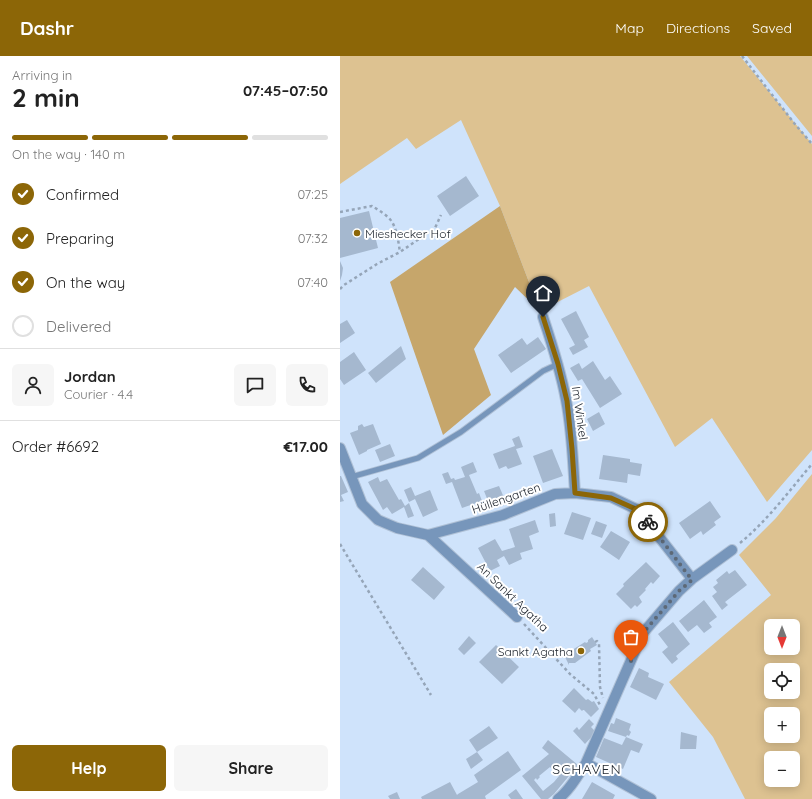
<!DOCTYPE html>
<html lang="en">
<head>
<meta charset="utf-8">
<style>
	:root { --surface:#fff; --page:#f6f6f6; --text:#222; --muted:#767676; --line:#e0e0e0; --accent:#8c6607 }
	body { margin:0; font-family:Quicksand,sans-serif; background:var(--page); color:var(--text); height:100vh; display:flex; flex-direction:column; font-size:15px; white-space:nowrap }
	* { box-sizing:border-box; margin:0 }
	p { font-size:13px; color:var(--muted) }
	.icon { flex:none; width:22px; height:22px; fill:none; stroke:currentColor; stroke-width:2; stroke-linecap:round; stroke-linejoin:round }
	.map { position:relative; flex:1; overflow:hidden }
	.side { display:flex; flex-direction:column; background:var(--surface); width:340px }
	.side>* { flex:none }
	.needle { width:26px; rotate:180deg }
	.buttons { position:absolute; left:424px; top:563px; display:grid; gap:8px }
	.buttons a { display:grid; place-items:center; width:36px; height:36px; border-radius:6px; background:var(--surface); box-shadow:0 2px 10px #0003; font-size:20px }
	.pin { position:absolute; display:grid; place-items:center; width:34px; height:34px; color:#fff; margin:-41px -17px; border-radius:50% 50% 50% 0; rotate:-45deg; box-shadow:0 0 4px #0007 }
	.pin .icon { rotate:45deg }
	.courier { position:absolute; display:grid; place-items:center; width:40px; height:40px; margin:-20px; border:3px solid #8c6607; border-radius:50%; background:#fff; color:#222; box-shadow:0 1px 5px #0007 }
	.headline em { font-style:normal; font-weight:700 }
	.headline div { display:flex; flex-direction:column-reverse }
	.headline { display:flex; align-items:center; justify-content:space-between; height:68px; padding:0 12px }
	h1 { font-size:26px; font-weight:700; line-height:30px }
	.bar { display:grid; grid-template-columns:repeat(4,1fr); gap:6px 4px; align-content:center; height:48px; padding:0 12px }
	.bar i { height:5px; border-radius:3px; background:var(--line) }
	.bar .selected { background:var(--accent) }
	.bar p { grid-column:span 4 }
	.line { display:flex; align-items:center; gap:10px; padding:0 12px; border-top:1px solid var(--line) }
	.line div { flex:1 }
	.round { display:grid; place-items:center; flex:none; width:42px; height:42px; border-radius:6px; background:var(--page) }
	ol { padding:0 12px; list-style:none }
	li { display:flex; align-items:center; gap:12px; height:44px }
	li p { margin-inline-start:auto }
	li .icon { padding:4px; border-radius:50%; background:var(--accent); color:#fff; stroke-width:4 }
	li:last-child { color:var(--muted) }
	li i { width:22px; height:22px; border:2px solid var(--line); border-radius:50% }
	.button { display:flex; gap:8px; margin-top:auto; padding:8px 12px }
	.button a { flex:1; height:46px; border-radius:6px; background:var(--accent); color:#fff; font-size:16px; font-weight:700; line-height:46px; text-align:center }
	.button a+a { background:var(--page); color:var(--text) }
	header { display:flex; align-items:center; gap:24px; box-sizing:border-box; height:56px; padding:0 20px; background:var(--accent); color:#fff }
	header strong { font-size:19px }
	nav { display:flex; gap:22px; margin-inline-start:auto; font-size:14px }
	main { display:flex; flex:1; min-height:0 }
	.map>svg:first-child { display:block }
	.green { fill:#ddc291; fill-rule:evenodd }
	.forest { fill:#c6a66b }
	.building { fill:#a5b8cf; fill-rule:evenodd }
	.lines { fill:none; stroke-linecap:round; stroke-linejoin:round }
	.lane-casing { stroke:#b0c1d6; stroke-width:7 }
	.street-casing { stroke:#b0c1d6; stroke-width:12 }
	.path { stroke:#95a5b8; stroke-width:2.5; stroke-dasharray:3 3; stroke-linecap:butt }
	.lane { stroke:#7796bb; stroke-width:5 }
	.street { stroke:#7796bb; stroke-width:10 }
	.done { stroke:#5d6977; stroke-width:4; stroke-dasharray:0 7.2 }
	.route { stroke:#8c6607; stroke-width:5 }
	.poi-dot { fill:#8c6607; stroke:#fff; stroke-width:1.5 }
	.labels { text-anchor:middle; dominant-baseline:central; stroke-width:4; stroke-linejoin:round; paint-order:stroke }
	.poi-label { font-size:12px; fill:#202730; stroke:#fff; text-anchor:start }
	.street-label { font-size:12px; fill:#202730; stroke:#fff }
	.quarter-label { font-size:14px; letter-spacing:1px; fill:#202730; stroke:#fff }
</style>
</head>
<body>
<header>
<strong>Dashr</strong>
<nav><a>Map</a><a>Directions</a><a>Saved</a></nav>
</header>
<main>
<section class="side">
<div class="headline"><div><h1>2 min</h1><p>Arriving in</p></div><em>07:45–07:50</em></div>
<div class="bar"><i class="selected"></i><i class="selected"></i><i class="selected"></i><i></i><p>On the way · 140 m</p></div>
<ol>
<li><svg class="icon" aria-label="check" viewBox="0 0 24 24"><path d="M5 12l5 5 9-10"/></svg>Confirmed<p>07:25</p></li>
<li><svg class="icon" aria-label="check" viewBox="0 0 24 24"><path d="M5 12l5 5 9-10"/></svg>Preparing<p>07:32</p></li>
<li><svg class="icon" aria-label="check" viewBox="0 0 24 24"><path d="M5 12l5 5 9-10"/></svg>On the way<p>07:40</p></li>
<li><i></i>Delivered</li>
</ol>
<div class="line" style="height:72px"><a class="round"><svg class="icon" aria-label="person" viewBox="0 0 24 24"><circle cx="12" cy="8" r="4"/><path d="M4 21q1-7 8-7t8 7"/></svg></a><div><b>Jordan</b><p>Courier · 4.4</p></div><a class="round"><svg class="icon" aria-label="chat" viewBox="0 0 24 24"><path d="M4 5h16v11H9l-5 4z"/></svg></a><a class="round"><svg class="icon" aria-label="phone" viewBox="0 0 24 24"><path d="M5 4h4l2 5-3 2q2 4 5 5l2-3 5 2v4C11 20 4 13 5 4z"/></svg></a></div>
<div class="line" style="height:52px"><div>Order #6692</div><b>€17.00</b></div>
<div class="button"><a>Help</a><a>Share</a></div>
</section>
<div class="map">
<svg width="472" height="743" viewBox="0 0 472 743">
	<rect width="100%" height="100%" fill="#cfe3fb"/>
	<path class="green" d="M0,0H400L472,88V394L427,446L372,362L335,391L249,230L200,255L160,150L121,64L76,93L67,82L0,128Z
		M407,0H472V80Z
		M472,418V743H405L373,681L329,626L431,539L399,499L436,462ZM431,570H453V592H431ZM431,614H453V636H431ZM431,658H453V680H431ZM431,702H453V724H431Z"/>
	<path class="forest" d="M160,150L200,255L175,231L134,293L151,339L103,379L50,226Z"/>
	<path class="building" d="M126,120L139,140L110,160L97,140Z
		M29,155L38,192L0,202V162Z
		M0,205L3,212L2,219L0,225Z
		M236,255L249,281L244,284L248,291L233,299L229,292L235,289L221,263Z
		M7,264L15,277L0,287V268Z
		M198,281L206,293L171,317L158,299L182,282L187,289Z
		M61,290L66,303L36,327L28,317Z
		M14,296L26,314L4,329L0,323V306Z
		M253,305L265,324L270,320L282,338L260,352L242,323L238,325L230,312L239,307L242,313Z
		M259,356L265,368L253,375L247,363Z
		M22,368L24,371L33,368L41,388L27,394V395L19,399L10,377L18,374V370Z
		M179,380L183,391L176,393L182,408L168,413L166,410L159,413L153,398L175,390L172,383Z
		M50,388L55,400L40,406L35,394Z
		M212,393L223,420L203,427L193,400Z
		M263,399L290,403V406L302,408L300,420L288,418L287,427L259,423Z
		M133,406L137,416L129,419L137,438L139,437L142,445L122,452L112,426L106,428L102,418L108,416L111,423L114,422L115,424L125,421L121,411Z
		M0,420H1L8,436L1,439L4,445L0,446Z
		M38,421L40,426L47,423L59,444L61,443L65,450L69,447L74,460L68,462L64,451L52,458L47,451L43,454L28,426Z
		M159,430L165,444L150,450L144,435Z
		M71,431L75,440L90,434L98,454L83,461L75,443L69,446L64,434Z
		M370,445L381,461L374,466L376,469L363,479L361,475L350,483L339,467Z
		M232,456L251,462L243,484L224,478Z
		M215,457L216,470L210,471L209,458Z
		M195,464L199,476L189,480L193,493L180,497L182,503L169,509L164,500L157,504L160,510L150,515L138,492L155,483L162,495L175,491L169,473Z
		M256,465L267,469L262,482L251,478Z
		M271,475L290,486L279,504L260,491Z
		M306,506L320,520L313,528L311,526L305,533L306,534L299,541L302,546L297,551L295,549L291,553L276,538L284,530L283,528Z
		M83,511L105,531L94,544L71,524Z
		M395,514L407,529L385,546L388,549L382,554L372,540L377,536L373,531L378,527L376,524L387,515L389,518Z
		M364,544L377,561L369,567L372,571L364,577L357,569L348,576L339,565Z
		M333,566L350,588L336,600L338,603L332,608L322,596L328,591L318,578Z
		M129,580L136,587L124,599L118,593Z
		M252,581L257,589L250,593L251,595L235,607H229V609L225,601L220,598L223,593L228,596H229L245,586L246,587L248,586V584Z
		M156,589L179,611L162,628L139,606Z
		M299,612L309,617L308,621L324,628L316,644L290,631Z
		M234,632L246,644L248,643L252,646L254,645L259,653L251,661L244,654H243L242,655L239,652L235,657L222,645Z
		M276,662L291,668L289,674L291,676L289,680L287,679L286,681L303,688L299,697L291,694L283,713L256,701L264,682L282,689L286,681L268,675L271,667L274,668Z
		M249,663L254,668L251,671L256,676L245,688L233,675L237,671L239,674Z
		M149,670L158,682L137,696L129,684Z
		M341,676L357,680L356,693H340Z
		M208,684L238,709L214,738L208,743H201L182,720L209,698L202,692ZM210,711L219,720L214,726L203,735L194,724L196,722L197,724L200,721L199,720Z
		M168,695L181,714L145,740L146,743H82L81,741L110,726L117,739L118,738L138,726L134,719Z
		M137,696L143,704L131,713L126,703Z
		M252,726L275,739L273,743H242Z
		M176,733L183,743H171L168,739Z
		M57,736L60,743H50L48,740Z"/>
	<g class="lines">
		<defs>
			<path id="lane" d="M11,421L78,402L121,376L203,315L218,308"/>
			<path id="street" d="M203,261C212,288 221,316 226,344C232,374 233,406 235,437
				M0,392L22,448L38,464L57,472L88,479L163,459L215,438L235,437L271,441L298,454L352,523
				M88,479L177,561
				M246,707L311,743
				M218,743C230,734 238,719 246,707L303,577L339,535L352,523L392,494"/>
		</defs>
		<use href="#lane" class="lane-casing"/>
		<use href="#street" class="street-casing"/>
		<path class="path" d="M402,0L454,67L472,88
			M0,156L32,150C37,153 43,157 48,161C57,170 58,184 60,196
			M0,233L4,229L37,208L60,196L95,172L101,159
			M400,487C428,464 449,435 472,408
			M0,488L91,639
			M184,568L230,618L254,638L260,649
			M255,586L257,585L259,588L260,631L263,642"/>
		<use href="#lane" class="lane"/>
		<use href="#street" class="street"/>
	</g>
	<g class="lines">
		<path class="done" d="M291,605L303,577L339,535L352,524L308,466"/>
		<path class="route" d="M203,261L218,308L227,345L232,393L235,437L271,442L298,454L308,466"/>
	</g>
	<g class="poi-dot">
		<circle cx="17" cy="177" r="4"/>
		<circle cx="241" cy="595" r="4"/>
	</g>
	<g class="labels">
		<g class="poi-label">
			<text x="25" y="177">Mieshecker Hof</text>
			<text x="233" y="595" text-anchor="end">Sankt Agatha</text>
		</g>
		<g class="street-label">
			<text transform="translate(240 357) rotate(82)">Im Winkel</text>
			<text transform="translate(166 442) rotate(-19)">Hüllengarten</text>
			<text transform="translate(173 541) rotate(44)">An Sankt Agatha</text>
		</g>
		<g class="quarter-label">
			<text x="247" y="713">SCHAVEN</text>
		</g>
	</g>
</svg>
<div class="buttons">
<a><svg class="needle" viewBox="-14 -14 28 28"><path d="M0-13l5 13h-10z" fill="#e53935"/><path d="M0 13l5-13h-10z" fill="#767676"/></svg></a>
<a><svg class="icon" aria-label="locate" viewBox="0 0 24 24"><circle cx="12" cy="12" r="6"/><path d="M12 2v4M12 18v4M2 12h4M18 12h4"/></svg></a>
<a>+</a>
<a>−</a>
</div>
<div class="pin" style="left:291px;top:605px;background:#ea580c"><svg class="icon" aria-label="bag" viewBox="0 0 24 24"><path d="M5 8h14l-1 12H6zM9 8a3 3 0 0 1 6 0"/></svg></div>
<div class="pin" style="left:203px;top:261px;background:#1f2937"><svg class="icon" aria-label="home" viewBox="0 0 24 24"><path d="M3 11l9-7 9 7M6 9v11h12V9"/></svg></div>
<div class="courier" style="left:308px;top:466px"><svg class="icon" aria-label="bike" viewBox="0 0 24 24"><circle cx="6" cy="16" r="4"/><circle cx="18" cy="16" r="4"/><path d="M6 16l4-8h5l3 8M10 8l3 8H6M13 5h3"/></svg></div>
</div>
</main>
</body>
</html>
